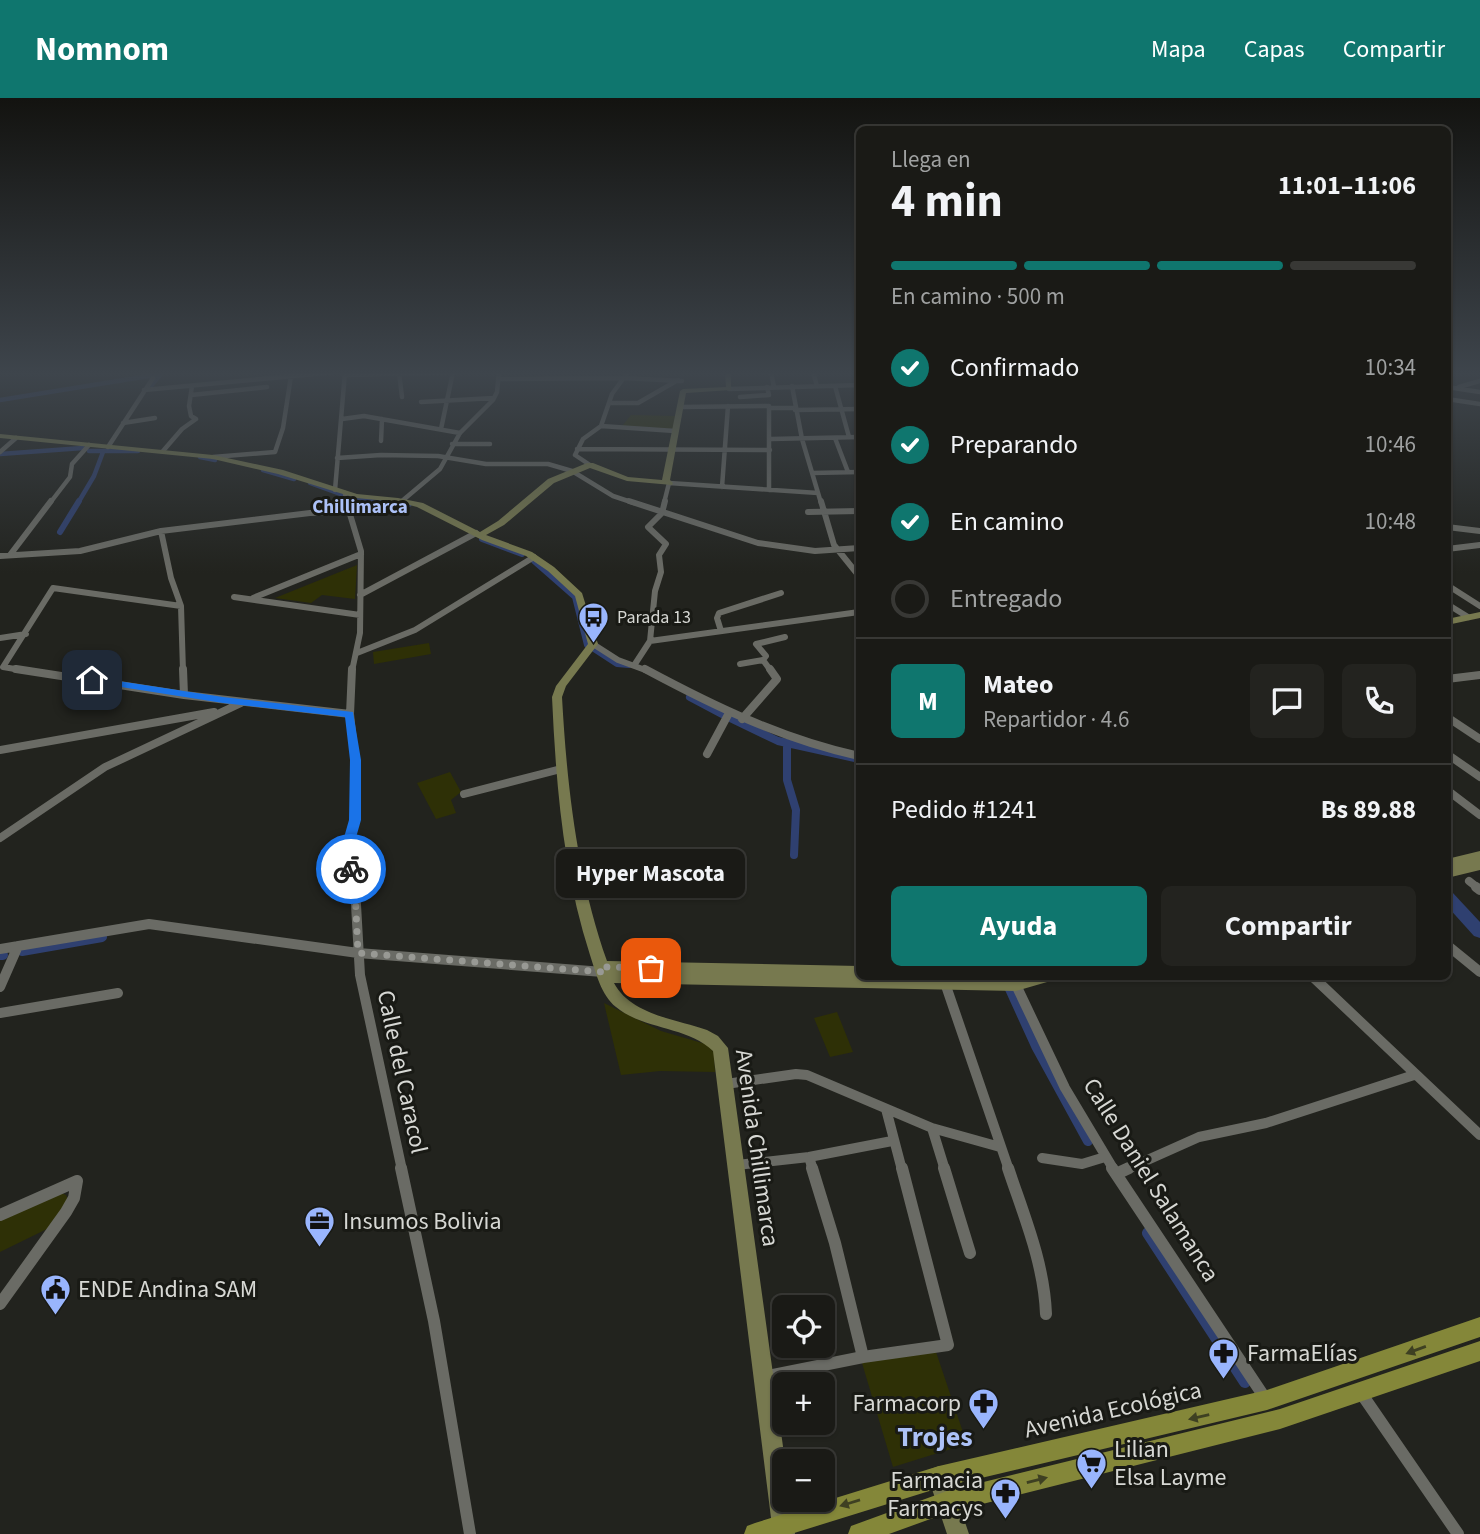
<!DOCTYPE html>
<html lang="es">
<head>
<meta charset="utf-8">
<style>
	:root { --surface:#1a1a16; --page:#23231f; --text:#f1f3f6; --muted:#9fa1a1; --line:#383835; --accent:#0f766e }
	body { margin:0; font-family:"Source Sans 3",sans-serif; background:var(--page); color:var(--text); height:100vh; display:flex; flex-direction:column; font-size:26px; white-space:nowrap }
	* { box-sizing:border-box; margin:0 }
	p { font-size:23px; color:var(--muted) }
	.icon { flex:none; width:38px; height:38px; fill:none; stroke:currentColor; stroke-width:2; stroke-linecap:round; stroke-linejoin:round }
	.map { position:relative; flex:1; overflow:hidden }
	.sheet { position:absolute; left:856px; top:28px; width:595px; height:854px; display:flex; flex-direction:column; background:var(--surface); border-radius:10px; box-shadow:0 2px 5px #0004,0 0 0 2px var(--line) }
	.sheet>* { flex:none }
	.buttons { position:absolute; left:772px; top:1197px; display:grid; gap:14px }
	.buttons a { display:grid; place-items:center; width:63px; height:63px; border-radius:10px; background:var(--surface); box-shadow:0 2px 5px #0004,0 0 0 2px var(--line); font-size:35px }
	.pin { position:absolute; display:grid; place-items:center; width:60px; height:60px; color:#fff; margin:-30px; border-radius:14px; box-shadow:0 4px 10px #0006 }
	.courier { position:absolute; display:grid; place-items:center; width:70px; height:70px; margin:-35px; border:5px solid #1a73e8; border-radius:50%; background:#fff; color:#222; box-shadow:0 2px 9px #0007 }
	.bubble { position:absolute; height:49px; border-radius:10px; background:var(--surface); box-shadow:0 2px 5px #0004,0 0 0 2px var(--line); font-size:23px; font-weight:700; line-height:49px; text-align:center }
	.overview em { font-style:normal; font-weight:700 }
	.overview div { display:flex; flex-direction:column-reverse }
	.overview { display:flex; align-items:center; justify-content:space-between; height:119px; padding:0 35px }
	h1 { font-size:46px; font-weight:700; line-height:52px }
	.bar { display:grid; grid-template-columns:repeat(4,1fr); gap:10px 7px; align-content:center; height:84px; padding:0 35px }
	.bar i { height:9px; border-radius:5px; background:var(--line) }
	.bar .current { background:var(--accent) }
	.bar p { grid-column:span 4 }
	.line { display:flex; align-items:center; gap:18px; padding:0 35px; border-top:2px solid var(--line) }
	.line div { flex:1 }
	.round { display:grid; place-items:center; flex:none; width:74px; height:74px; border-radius:10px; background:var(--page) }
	ol { padding:0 35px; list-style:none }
	li { display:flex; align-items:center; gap:21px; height:77px }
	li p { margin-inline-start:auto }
	li .icon { padding:7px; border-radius:50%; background:var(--accent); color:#fff; stroke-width:4 }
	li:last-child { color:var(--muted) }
	li i { width:38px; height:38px; border:4px solid var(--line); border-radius:50% }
	.cta { display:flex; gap:14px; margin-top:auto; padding:14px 35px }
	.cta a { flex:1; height:80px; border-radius:10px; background:var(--accent); color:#fff; font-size:28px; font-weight:700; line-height:80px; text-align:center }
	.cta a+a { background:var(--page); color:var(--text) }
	header { display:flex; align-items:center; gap:42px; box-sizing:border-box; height:98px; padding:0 35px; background:var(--accent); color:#fff }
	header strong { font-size:33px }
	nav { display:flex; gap:38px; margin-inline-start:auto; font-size:24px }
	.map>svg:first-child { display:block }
	.green { fill:#2e3006 }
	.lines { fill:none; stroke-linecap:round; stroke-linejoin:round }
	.canal-far4 { stroke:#2f4070; stroke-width:4.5 }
	.canal-far3 { stroke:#2f4070; stroke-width:6 }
	.canal-far2 { stroke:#2f4070; stroke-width:8 }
	.canal-far1 { stroke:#2f4070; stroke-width:10 }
	.canal { stroke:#2f4070; stroke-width:12 }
	.river { fill:#2f4070; fill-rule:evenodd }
	.street-far4 { stroke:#6a6b65; stroke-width:4.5 }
	.street-far3 { stroke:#6a6b65; stroke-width:6 }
	.street-far2 { stroke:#6a6b65; stroke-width:8 }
	.street-far1 { stroke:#6a6b65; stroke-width:10 }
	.street { stroke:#6a6b65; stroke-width:12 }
	.secondary { fill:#77794f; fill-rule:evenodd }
	.primary { fill:#848739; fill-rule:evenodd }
	.oneway { fill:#3e4022 }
	.route { fill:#1a73e8 }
	.done { stroke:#989994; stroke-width:7; stroke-dasharray:0 12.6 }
	.labels { text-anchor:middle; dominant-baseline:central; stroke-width:6; stroke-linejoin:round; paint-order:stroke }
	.far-poi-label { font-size:18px; fill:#d7d8d4; stroke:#191a15; text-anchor:start }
	.far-neighbourhood-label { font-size:19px; font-weight:bold; fill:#acc1f7; stroke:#191a15 }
	.near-street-label { font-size:24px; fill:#d7d8d4; stroke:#191a15 }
	.near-poi-label { font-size:24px; fill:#d7d8d4; stroke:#191a15; text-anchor:start }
	.near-neighbourhood-label { font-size:28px; font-weight:bold; fill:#acc1f7; stroke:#191a15 }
</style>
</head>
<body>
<header>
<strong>Nomnom</strong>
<nav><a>Mapa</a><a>Capas</a><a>Compartir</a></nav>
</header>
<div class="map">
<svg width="1480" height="1436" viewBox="0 0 1480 1436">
	<rect width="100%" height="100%" fill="#22231e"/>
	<path class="green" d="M631,317L676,318L673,332L622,328Z
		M357,467L355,501L322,497L311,505L275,500Z
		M429,545L431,556L374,566L373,554Z
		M450,674L461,694L451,702L456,715L436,721L417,685Z
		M604,905L661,933L709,947L714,955L715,974L660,973L621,977Z
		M837,914L853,954L830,959L814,920Z
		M61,1095L66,1097L68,1102L49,1130L0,1154V1122Z
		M935,1251L967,1346L893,1369L862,1265Z"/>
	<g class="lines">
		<path class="canal-far4" d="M0,302L161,276L150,289
			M89,353H138
			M0,356L83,350
			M200,359L215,362
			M263,372L294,381
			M310,385L343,397
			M349,399L399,405
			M78,405L94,378L103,354"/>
		<path class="canal-far3" d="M384,403L409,406
			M60,434L79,403
			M482,441L522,456
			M534,463L575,499L587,547
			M594,551L617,566L629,567"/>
		<path class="canal-far2" d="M690,599L722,616
			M728,619L778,643L855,660
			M787,645V682L796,712L794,757"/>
		<path class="canal-far1" d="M22,853L102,839
			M0,857H3
			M1010,891L1036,948L1088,1043"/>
		<path class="canal" d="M1148,1135L1245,1284"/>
		<path class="river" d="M1447,792L1452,794L1480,824V840L1474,838L1447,808Z"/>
		<path class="street-far4" d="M399,274L402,299
			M771,274L774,289
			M813,274L817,288
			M856,274L859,284
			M345,277L459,274
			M498,281L623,280L682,283
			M792,288L802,341L821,405
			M835,288L849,339
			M1447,289L1480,294
			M1459,289L1480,283
			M729,291L859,287
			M144,292L335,274
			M191,297L267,289
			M740,299L769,297L767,289
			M1447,301L1480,306
			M421,304L494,300
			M610,305H638L678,282
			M680,309L769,308V392
			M769,310H795
			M795,312L859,311
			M342,321L364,318L460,335
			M123,325L155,320
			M601,328L675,333
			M441,331L453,274
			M835,340L848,374
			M771,341L859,339
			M381,343L382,321
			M452,346H490
			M108,349L153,280
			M577,351L770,352
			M163,353L182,331L196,321L191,318L189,308L192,288
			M0,354L16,340
			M213,359L275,354L283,330L291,278
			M337,360L381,357L438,358L486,366H548L572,373L613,398L634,405
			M590,367L575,357L583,341L601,328L612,296L628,274
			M812,375L859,374
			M722,389L728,308
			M335,392L345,274
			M345,395L346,405
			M402,403L440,371L460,335L493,302L497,294L499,274
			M50,405L70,379L72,366L89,347
			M664,405L669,385L818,395"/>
		<path class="street-far3" d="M346,403L361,453L360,535L352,573
			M629,403L758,445L815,453L859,450
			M821,403L834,447L859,478
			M808,414L859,413
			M1447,429L1480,433
			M161,433L171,480L181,508L183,573
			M1447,451L1480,447
			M10,457L51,403
			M0,458L80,453L161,433L310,415L346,414
			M1447,487L1480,508
			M360,497L476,435
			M234,499L360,517
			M253,500L361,456
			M1447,506L1468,519
			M721,533L717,520L719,515L781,495
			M0,540L26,536
			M650,543L859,514
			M593,546L618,562L648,573
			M357,555L415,532L534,459
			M635,566L650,543L655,493L661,474L659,457L666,446L648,429L662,415L665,403
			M740,566L763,562
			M27,573L3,569L53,490L181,508
			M771,573L763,562L766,558L756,546L785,539"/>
		<path class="street-far2" d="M16,571L184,597L350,616
			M183,571L184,597
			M352,571L350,616L355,662V722L349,743L355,790
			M645,571C714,608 782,641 859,658
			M1447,581L1480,577
			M1447,619L1480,641
			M742,621L777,581L770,571
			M0,652L214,614
			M707,656L729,615
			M1447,656L1480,679
			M1447,692L1480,717
			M464,696L561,671
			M0,740L105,669L241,605
			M1469,783L1478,790"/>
		<path class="street-far1" d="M355,789L360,877L402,1072
			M1476,789L1480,792
			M1447,847L1480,874
			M0,851L149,826L358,855L603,874
			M1312,878L1480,1037
			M945,885L1009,1072
			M1016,887L1065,990L1114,1072
			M0,889L18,848
			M0,915L118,895
			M726,986L796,976L807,977L932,1030L1000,1049
			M886,1011L902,1072
			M932,1030L945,1072
			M809,1059L813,1072
			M1042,1060L1082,1066L1105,1059
			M737,1067L809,1059L892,1043
			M1125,1072L1199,1039L1266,1025L1414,977"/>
		<path class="street" d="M401,1070L434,1223L470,1436
			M812,1070L835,1145L863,1259
			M944,1070L970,1155
			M1008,1070C1024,1118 1044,1165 1046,1216
			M1112,1070L1265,1300
			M1116,1076L1129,1070
			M0,1117L77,1083
			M0,1206L66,1114L74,1100L77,1083
			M763,1279L863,1259L948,1247L902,1070
			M1361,1295L1458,1436"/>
		<path class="secondary" d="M725,274H731V292L686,295L670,382L673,385L672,387L627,383L590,370L554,385L504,427L486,437L532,454L554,469L582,495L598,546L566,588L562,599C567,689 577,778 607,863L859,868V878L1016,881L1026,878H1056L1054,882L1016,893L614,885C631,917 676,921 707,932L718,938L728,950L785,1363L784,1402H790L795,1436H773L713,953C687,928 644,932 616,909C601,897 596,875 590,857C563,773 556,687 552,599L556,588L588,546L575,498L548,473L526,458L482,442L417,409L398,404L356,400L278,376L213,361L0,340V336L213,357L283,372L357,396L398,400L423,405L480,434L498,423L548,381L587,365H593L628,379L662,382L680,293L683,291L726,289Z
			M1480,514V520L1447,527V521Z
			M1480,753V772L1447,780V761Z
			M939,1368L947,1371L969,1436H947L928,1379L931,1371Z"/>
		<path class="primary" d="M1480,1219V1239L1267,1312L939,1390L791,1436H744L747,1428L755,1425L939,1368L1267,1292Z
			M1480,1243V1263L1280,1331L947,1415L889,1436H848L851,1428L947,1393L1280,1311Z"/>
	</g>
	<defs><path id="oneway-solid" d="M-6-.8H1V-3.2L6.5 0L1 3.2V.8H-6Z" transform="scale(1.75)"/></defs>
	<g class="oneway">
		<use href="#oneway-solid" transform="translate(1416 1252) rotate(160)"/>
		<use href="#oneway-solid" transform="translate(1199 1319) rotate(167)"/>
		<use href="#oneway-solid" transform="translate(1037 1382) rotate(-14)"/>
		<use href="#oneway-solid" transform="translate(850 1405) rotate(163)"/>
	</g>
	<linearGradient id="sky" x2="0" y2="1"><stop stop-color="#131310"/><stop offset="0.58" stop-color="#3e454c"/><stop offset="1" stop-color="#3e454c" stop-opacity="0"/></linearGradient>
	<rect width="1480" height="475" fill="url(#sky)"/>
	<path class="route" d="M92,579L223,599L353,614L361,662V722L355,743L356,774H347L345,771L343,743L349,722L350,662L345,619L223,605L89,584L87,582Z"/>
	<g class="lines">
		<path class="done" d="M351,771L355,792L358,855L603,874L602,869L651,870"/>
	</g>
	<defs>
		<symbol id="bus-pin" viewBox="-11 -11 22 30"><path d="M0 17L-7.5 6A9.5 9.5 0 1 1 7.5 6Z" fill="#99b5fd" stroke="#191a15"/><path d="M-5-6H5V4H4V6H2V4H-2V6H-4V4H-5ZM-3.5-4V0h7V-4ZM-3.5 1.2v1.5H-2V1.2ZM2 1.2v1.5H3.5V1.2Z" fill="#111"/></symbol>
		<symbol id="office-pin" viewBox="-11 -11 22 30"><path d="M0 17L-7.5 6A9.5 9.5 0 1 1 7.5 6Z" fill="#99b5fd" stroke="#191a15"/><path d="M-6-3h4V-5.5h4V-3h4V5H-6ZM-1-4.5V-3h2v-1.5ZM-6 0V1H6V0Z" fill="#111"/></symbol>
		<symbol id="civic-pin" viewBox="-11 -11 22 30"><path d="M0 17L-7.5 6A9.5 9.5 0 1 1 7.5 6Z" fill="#99b5fd" stroke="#191a15"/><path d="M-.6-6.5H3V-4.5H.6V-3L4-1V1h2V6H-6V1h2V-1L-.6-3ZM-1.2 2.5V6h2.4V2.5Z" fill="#111"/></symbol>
		<symbol id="pharmacy-pin" viewBox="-11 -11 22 30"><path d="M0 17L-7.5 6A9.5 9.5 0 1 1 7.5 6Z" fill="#99b5fd" stroke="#191a15"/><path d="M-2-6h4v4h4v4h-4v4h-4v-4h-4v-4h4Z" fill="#111"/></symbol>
		<symbol id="supermarket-pin" viewBox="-11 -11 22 30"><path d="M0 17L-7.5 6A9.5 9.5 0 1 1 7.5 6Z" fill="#99b5fd" stroke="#191a15"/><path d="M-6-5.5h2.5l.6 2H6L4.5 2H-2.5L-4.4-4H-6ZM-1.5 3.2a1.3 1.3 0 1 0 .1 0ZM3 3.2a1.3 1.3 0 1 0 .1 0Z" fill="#111"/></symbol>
	</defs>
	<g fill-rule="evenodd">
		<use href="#bus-pin" x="576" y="502" width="35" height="47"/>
		<use href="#office-pin" x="302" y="1106" width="35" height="47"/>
		<use href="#civic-pin" x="38" y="1174" width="35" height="47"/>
		<use href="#pharmacy-pin" x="1206" y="1238" width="35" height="47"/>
		<use href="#pharmacy-pin" x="966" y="1288" width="35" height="47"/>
		<use href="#supermarket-pin" x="1074" y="1348" width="35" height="47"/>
		<use href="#pharmacy-pin" x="988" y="1378" width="35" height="47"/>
	</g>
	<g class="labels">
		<g class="far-poi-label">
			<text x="617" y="519">Parada 13</text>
		</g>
		<g class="far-neighbourhood-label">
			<text x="360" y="409">Chillimarca</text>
		</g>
		<g class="near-street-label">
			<text transform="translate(402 974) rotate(78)">Calle del Caracol</text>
			<text transform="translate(757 1050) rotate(82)">Avenida Chillimarca</text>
			<text transform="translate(1151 1082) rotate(58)">Calle Daniel Salamanca</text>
			<text transform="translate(1113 1312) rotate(-13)">Avenida Ecológica</text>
		</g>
		<g class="near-poi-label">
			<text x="343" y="1123">Insumos Bolivia</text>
			<text x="78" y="1191">ENDE Andina SAM</text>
			<text x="1247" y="1255">FarmaElías</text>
			<text x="961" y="1305" text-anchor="end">Farmacorp</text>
			<text x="1114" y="1351">Lilian<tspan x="1114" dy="28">Elsa Layme</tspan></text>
			<text x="983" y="1382" text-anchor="end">Farmacia<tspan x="983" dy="28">Farmacys</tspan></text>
		</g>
		<g class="near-neighbourhood-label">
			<text x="935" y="1339">Trojes</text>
		</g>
	</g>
</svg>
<div class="buttons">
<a><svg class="icon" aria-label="locate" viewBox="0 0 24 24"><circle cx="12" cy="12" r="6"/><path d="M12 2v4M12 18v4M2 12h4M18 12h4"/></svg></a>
<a>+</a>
<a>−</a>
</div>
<div class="pin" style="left:651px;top:870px;background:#ea580c"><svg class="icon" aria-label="bag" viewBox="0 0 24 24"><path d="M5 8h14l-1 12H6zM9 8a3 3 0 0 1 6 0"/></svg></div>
<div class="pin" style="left:92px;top:582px;background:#1f2937"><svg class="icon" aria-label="home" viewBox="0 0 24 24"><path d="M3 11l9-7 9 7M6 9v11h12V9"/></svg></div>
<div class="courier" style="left:351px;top:771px"><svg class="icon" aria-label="bike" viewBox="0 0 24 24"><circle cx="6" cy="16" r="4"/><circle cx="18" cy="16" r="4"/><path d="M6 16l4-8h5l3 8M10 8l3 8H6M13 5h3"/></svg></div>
<div class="bubble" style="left:556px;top:751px;width:189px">Hyper Mascota</div>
<section class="sheet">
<div class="overview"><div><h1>4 min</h1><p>Llega en</p></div><em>11:01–11:06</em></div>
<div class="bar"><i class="current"></i><i class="current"></i><i class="current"></i><i></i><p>En camino · 500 m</p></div>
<ol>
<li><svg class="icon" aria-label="check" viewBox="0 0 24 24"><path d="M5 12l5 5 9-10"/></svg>Confirmado<p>10:34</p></li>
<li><svg class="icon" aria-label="check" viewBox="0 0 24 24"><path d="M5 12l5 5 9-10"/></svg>Preparando<p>10:46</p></li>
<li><svg class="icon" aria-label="check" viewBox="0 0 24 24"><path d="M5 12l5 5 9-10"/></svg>En camino<p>10:48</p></li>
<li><i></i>Entregado</li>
</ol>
<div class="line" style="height:126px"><b class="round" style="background:var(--accent);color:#fff">M</b><div><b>Mateo</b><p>Repartidor · 4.6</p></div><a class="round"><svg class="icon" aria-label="chat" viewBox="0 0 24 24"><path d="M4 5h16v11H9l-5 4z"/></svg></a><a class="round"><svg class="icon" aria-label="phone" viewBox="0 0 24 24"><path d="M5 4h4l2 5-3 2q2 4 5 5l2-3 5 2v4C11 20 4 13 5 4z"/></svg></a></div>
<div class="line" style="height:91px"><div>Pedido #1241</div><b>Bs 89.88</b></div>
<div class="cta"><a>Ayuda</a><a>Compartir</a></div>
</section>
</div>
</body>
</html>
